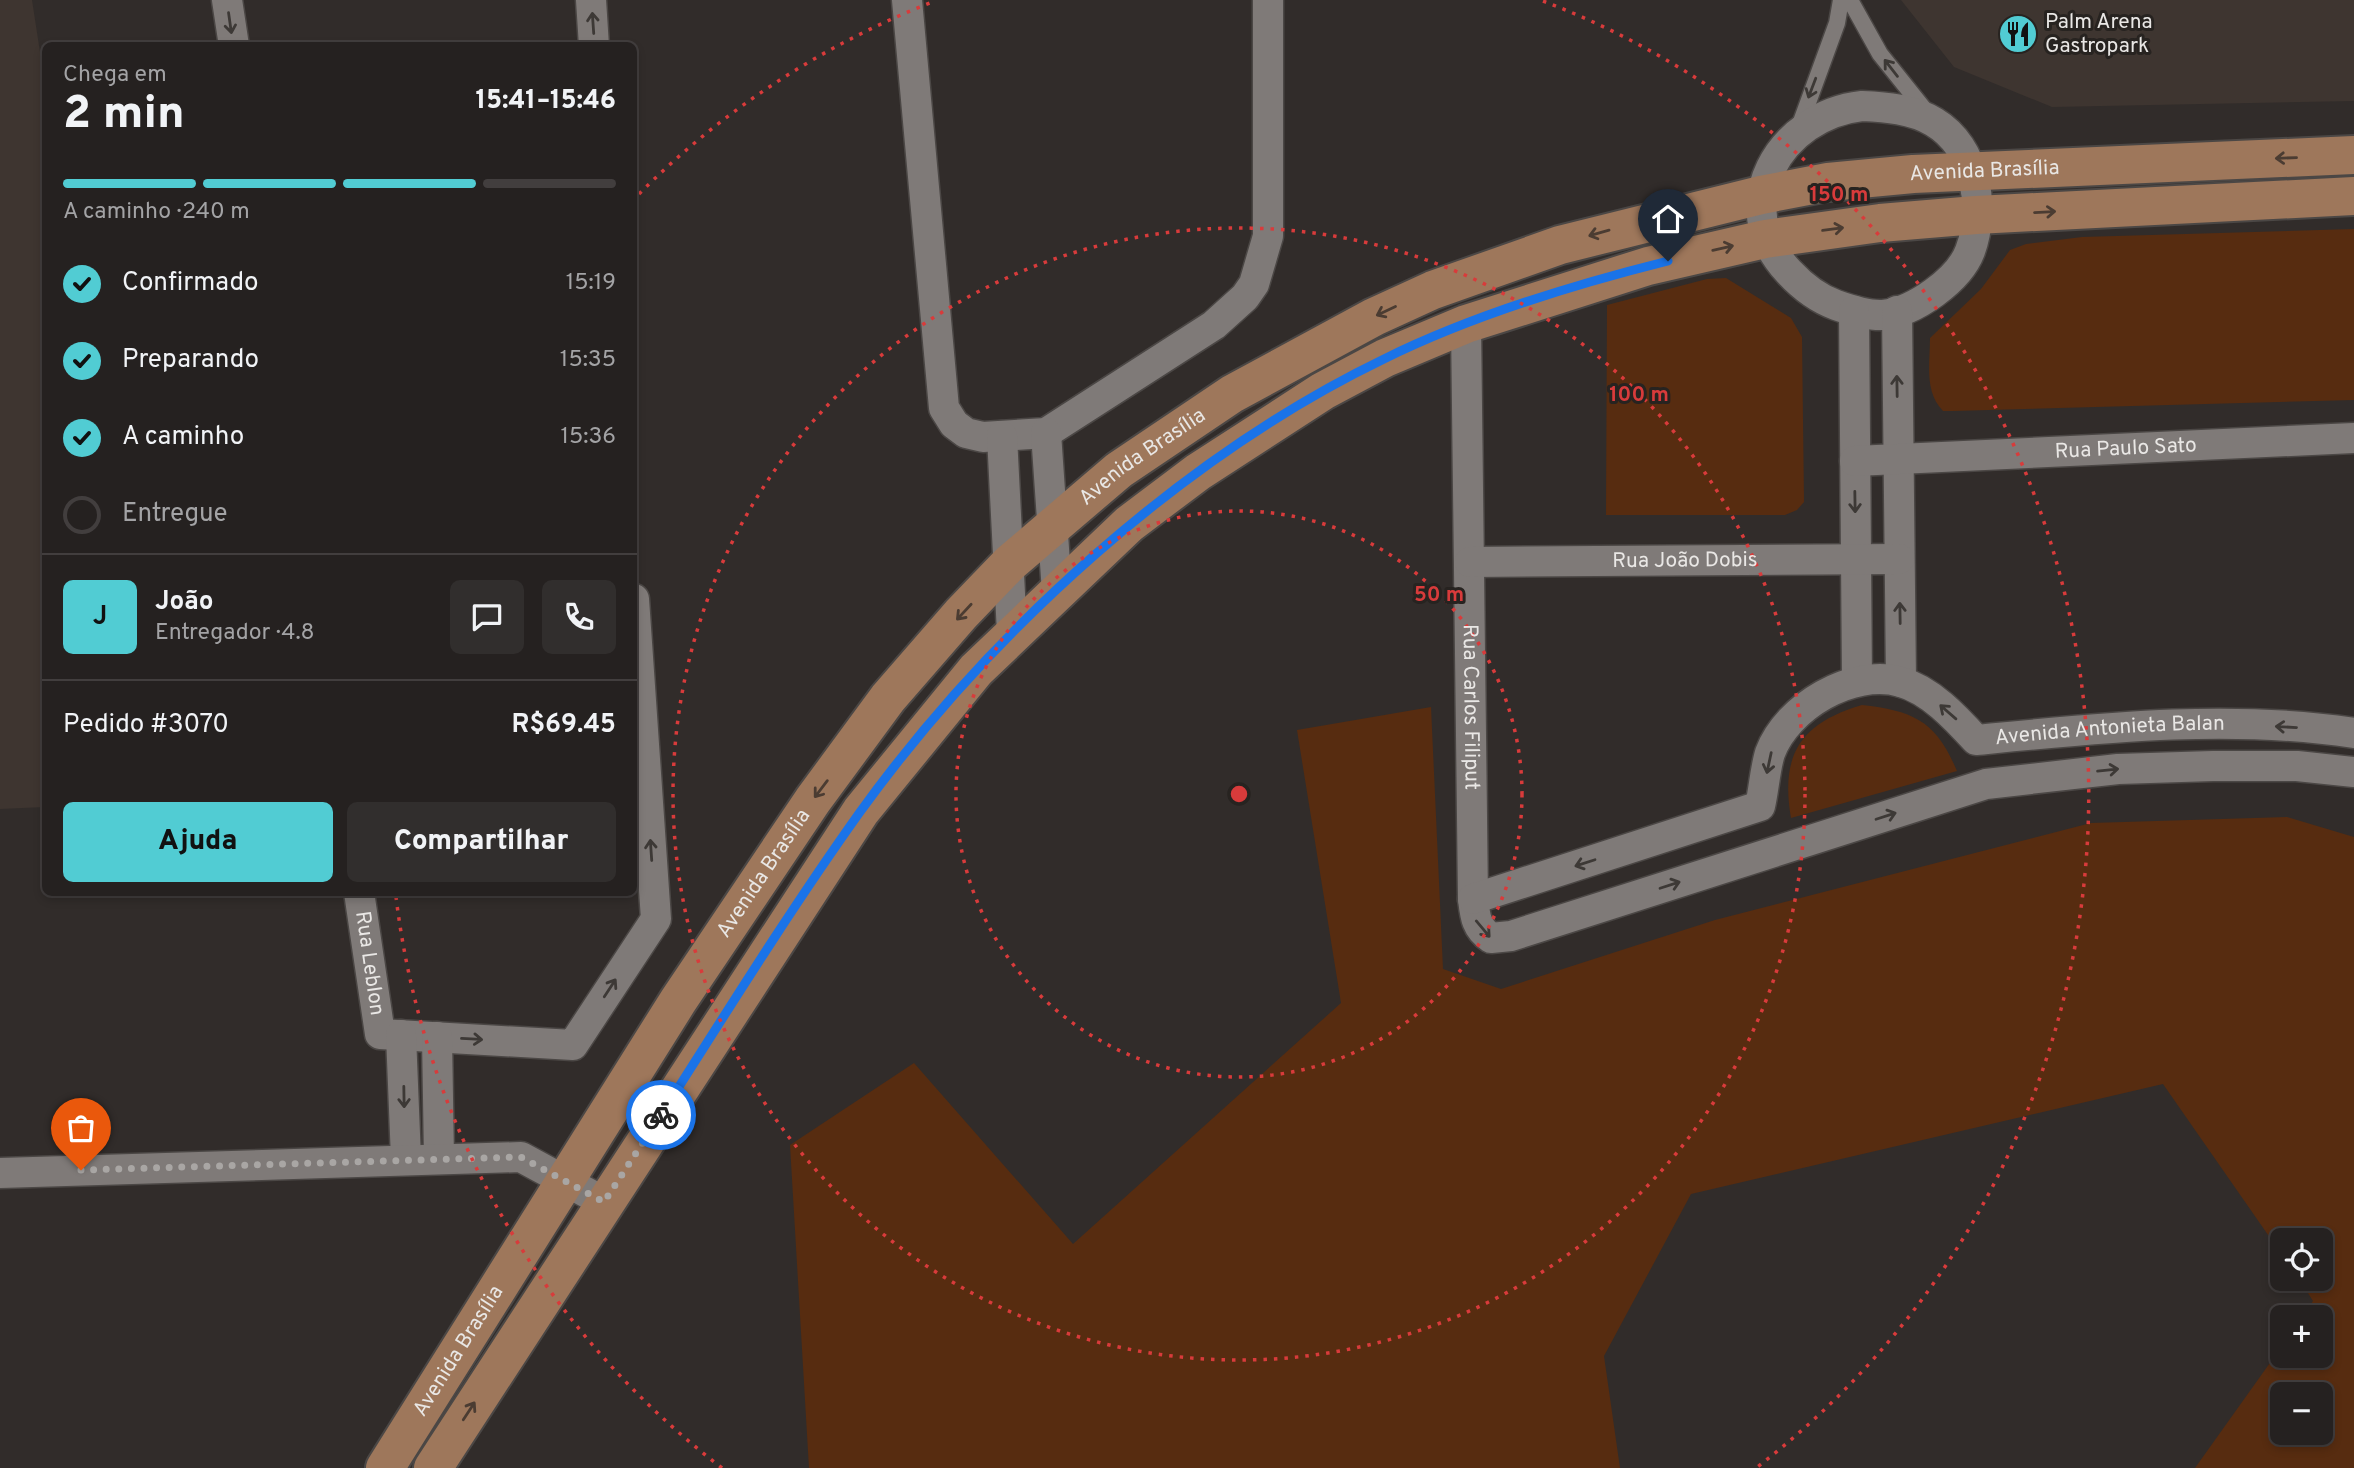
<!DOCTYPE html>
<html lang="pt">
<head>
<meta charset="utf-8">
<style>
	:root { --surface:#252120; --page:#312e2d; --text:#f1f3f6; --muted:#a3a3a5; --line:#423e3e; --accent:#51ccd3 }
	body { margin:0; font-family:Overpass,sans-serif; background:var(--page); color:var(--text); height:100vh; display:flex; flex-direction:column; font-size:26px; white-space:nowrap }
	* { box-sizing:border-box; margin:0 }
	p { font-size:23px; color:var(--muted) }
	.icon { flex:none; width:38px; height:38px; fill:none; stroke:currentColor; stroke-width:2; stroke-linecap:round; stroke-linejoin:round }
	.map { position:relative; flex:1; overflow:hidden }
	.details { position:absolute; left:42px; top:42px; width:595px; height:854px; display:flex; flex-direction:column; background:var(--surface); border-radius:10px; box-shadow:0 4px 10px #0003,0 0 0 2px var(--line) }
	.details>* { flex:none }
	.buttons { position:absolute; left:2270px; top:1228px; display:grid; gap:14px }
	.buttons a { display:grid; place-items:center; width:63px; height:63px; border-radius:10px; background:var(--surface); box-shadow:0 4px 10px #0003,0 0 0 2px var(--line); font-size:35px }
	.pin { position:absolute; display:grid; place-items:center; width:60px; height:60px; color:#fff; margin:-72px -30px; border-radius:50% 50% 50% 0; rotate:-45deg; box-shadow:0 0 7px #0007 }
	.pin .icon { rotate:45deg }
	.courier { position:absolute; display:grid; place-items:center; width:70px; height:70px; margin:-35px; border:5px solid #1a73e8; border-radius:50%; background:#fff; color:#222; box-shadow:0 2px 9px #0007 }
	.head em { font-style:normal; font-weight:800 }
	.head div { display:flex; flex-direction:column-reverse }
	.head { display:flex; align-items:center; justify-content:space-between; height:119px; padding:0 21px }
	h1 { font-size:46px; font-weight:800; line-height:52px }
	.bar { display:grid; grid-template-columns:repeat(4,1fr); gap:10px 7px; align-content:center; height:84px; padding:0 21px }
	.bar i { height:9px; border-radius:5px; background:var(--line) }
	.bar .selected { background:var(--accent) }
	.bar p { grid-column:span 4 }
	.line { display:flex; align-items:center; gap:18px; padding:0 21px; border-top:2px solid var(--line) }
	.line div { flex:1 }
	.round { display:grid; place-items:center; flex:none; width:74px; height:74px; border-radius:10px; background:var(--page) }
	ol { padding:0 21px; list-style:none }
	li { display:flex; align-items:center; gap:21px; height:77px }
	li p { margin-inline-start:auto }
	li .icon { padding:7px; border-radius:50%; background:var(--accent); color:#111; stroke-width:4 }
	li:last-child { color:var(--muted) }
	li i { width:38px; height:38px; border:4px solid var(--line); border-radius:50% }
	.button { display:flex; gap:14px; margin-top:auto; padding:14px 21px }
	.button a { flex:1; height:80px; border-radius:10px; background:var(--accent); color:#111; font-size:28px; font-weight:800; line-height:80px; text-align:center }
	.button a+a { background:var(--page); color:var(--text) }
	.map>svg:first-child { display:block }
	.built { fill:#3e3530 }
	.green { fill:#572c10; fill-rule:evenodd }
	.lines { fill:none; stroke-linecap:round; stroke-linejoin:round }
	.lane-casing { stroke:#4b4745; stroke-width:19 }
	.street-casing { stroke:#4b4745; stroke-width:33 }
	.secondary-casing { stroke:#4b4745; stroke-width:42 }
	.lane { stroke:#7f7a78; stroke-width:16 }
	.street { stroke:#7f7a78; stroke-width:30 }
	.secondary { stroke:#9e775b; stroke-width:38 }
	.oneway { stroke:#3d3936 }
	.oneway2 { stroke:#4b3c32 }
	.done { stroke:#a9a6a4; stroke-width:7; stroke-dasharray:0 12.6 }
	.route { stroke:#1a73e8; stroke-width:9 }
	.ring { fill:none; stroke:#d83b3b; stroke-width:3.5; stroke-dasharray:3.5 7 }
	.labels { text-anchor:middle; dominant-baseline:central; stroke-width:6; stroke-linejoin:round; paint-order:stroke }
	.poi-label { font-size:21px; fill:#e9e7e5; stroke:#272320; text-anchor:start }
	.street-label { font-size:21px; fill:#e9e7e5; stroke:#272320 }
	.centre { fill:#d83b3b; stroke:#272320; stroke-width:3.5 }
	.ring-label { font-size:21px; text-anchor:middle; font-weight:bold; fill:#d83b3b; stroke:#272320; stroke-width:6; stroke-linejoin:round; paint-order:stroke }
</style>
</head>
<body>
<div class="map">
<svg width="2354" height="1468" viewBox="0 0 2354 1468">
	<rect width="100%" height="100%" fill="#312c2a"/>
	<path class="built" d="M0,0H32L46,91L45,807L0,809Z
		M1901,0H2354V101L2052,107L1954,67Z"/>
	<path class="green" d="M2354,229V400L1953,411H1943C1924,391 1930,364 1930,338L1981,289L2010,250L2026,244L2082,237Z
		M1726,278L1791,318L1802,337L1804,502L1797,510L1785,515H1606L1607,305L1707,279Z
		M1862,705C1914,711 1936,721 1957,771L1791,818C1780,754 1801,723 1862,705Z
		M1431,707L1443,969L1501,989L1715,920L2091,823L2287,817L2354,837V1468H2195L2282,1346V1356H2320V1318H2302L2313,1301L2299,1279H2320V1241H2282V1255L2163,1084L1691,1194L1604,1356L1620,1468H809L790,1145L914,1063L1073,1244L1341,1003L1297,730ZM2282,1395H2320V1433H2282Z"/>
	<g class="lines">
		<defs>
			<path id="lane" d="M1850,0L1880,54L1928,114
				M1798,130L1837,23L1841,0"/>
			<g id="street">
				<path d="M227,0L234,46"/>
				<path d="M591,0L594,46"/>
				<path d="M907,0L944,408L954,424L966,433L983,437L1046,433L1214,325L1245,297L1254,284L1268,236V0"/>
				<path d="M1862,106C1885,107 1913,109 1934,122C1976,147 1986,208 1970,251C1959,280 1914,312 1883,315C1868,316 1850,310 1836,305C1817,298 1802,286 1789,272C1726,206 1780,115 1862,106Z"/>
				<path d="M1854,311L1857,681"/>
				<path d="M1897,311L1901,682"/>
				<path id="s1" d="M1466,324L1473,899C1475,916 1476,928 1491,938L1511,936L1986,784L2118,769L2213,766H2297L2354,772"/>
				<path d="M1046,433L1057,592"/>
				<path d="M1002,436L1012,633"/>
				<path id="s2" d="M1855,461L2354,438"/>
				<path id="s3" d="M1470,562L1899,559"/>
				<path id="s4" d="M359,892L380,1034L573,1045L656,919L634,599"/>
				<path id="s5" d="M1473,899L1760,806C1764,789 1765,769 1770,753C1787,707 1852,668 1901,682C1930,690 1956,718 1976,740C2100,728 2230,714 2354,733"/>
				<path d="M401,1035L406,1159"/>
				<path d="M437,1037L439,1159"/>
				<path d="M0,1173L521,1157L604,1202"/>
			</g>
			<g id="secondary">
				<path id="s6" d="M385,1468L678,1001L813,800L888,698L961,614L1010,563L1119,470L1232,394L1374,317L1433,290L1560,245L1761,195L1828,182L1913,174L2354,155"/>
				<path d="M433,1468L861,811L976,670L1129,524L1198,472L1323,391L1385,358L1466,324L1648,266L1765,239L1880,223L1976,215L2354,196"/>
			</g>
		</defs>
		<use href="#lane" class="lane-casing"/>
		<use href="#street" class="street-casing"/>
		<use href="#secondary" class="secondary-casing"/>
		<use href="#lane" class="lane"/>
		<use href="#street" class="street"/>
		<use href="#secondary" class="secondary"/>
	</g>
	<defs><path id="oneway-shaft" d="M-6 0H5M1.5-3L5.5 0L1.5 3" fill="none" stroke-width="1.6" stroke-linecap="round" stroke-linejoin="round" transform="scale(1.75)"/></defs>
	<g class="oneway">
		<use href="#oneway-shaft" transform="translate(230 23) rotate(82)"/>
		<use href="#oneway-shaft" transform="translate(593 23) rotate(-94)"/>
		<use href="#oneway-shaft" transform="translate(1891 68) rotate(-128)"/>
		<use href="#oneway-shaft" transform="translate(1812 88) rotate(111)"/>
		<use href="#oneway-shaft" transform="translate(1897 386) rotate(-91)"/>
		<use href="#oneway-shaft" transform="translate(1855 502) rotate(89)"/>
		<use href="#oneway-shaft" transform="translate(1900 613) rotate(-91)"/>
		<use href="#oneway-shaft" transform="translate(1948 712) rotate(-139)"/>
		<use href="#oneway-shaft" transform="translate(2286 727) rotate(-177)"/>
		<use href="#oneway-shaft" transform="translate(1769 763) rotate(102)"/>
		<use href="#oneway-shaft" transform="translate(2108 770) rotate(-6)"/>
		<use href="#oneway-shaft" transform="translate(1886 816) rotate(-18)"/>
		<use href="#oneway-shaft" transform="translate(651 850) rotate(-94)"/>
		<use href="#oneway-shaft" transform="translate(1585 863) rotate(162)"/>
		<use href="#oneway-shaft" transform="translate(1670 885) rotate(-18)"/>
		<use href="#oneway-shaft" transform="translate(1483 929) rotate(50)"/>
		<use href="#oneway-shaft" transform="translate(610 988) rotate(-57)"/>
		<use href="#oneway-shaft" transform="translate(472 1039) rotate(3)"/>
		<use href="#oneway-shaft" transform="translate(404 1097) rotate(89)"/>
	</g>
	<g class="oneway2">
		<use href="#oneway-shaft" transform="translate(2286 158) rotate(178)"/>
		<use href="#oneway-shaft" transform="translate(2045 212) rotate(-3)"/>
		<use href="#oneway-shaft" transform="translate(1833 229) rotate(-8)"/>
		<use href="#oneway-shaft" transform="translate(1599 233) rotate(164)"/>
		<use href="#oneway-shaft" transform="translate(1723 248) rotate(-13)"/>
		<use href="#oneway-shaft" transform="translate(1386 311) rotate(155)"/>
		<use href="#oneway-shaft" transform="translate(964 612) rotate(133)"/>
		<use href="#oneway-shaft" transform="translate(821 789) rotate(127)"/>
		<use href="#oneway-shaft" transform="translate(469 1411) rotate(-57)"/>
	</g>
	<g class="lines">
		<path class="done" d="M81,1170L521,1157L604,1202L661,1115"/>
		<path class="route" d="M661,1115C726,1013 790,910 860,812C991,631 1183,456 1384,359C1473,315 1572,285 1668,261"/>
	</g>
	<g class="ring">
		<circle cx="1239" cy="794" r="283"/>
		<circle cx="1239" cy="794" r="566"/>
		<path d="M722 1468A849 849 0 0 1 396 897M639 194A849 849 0 0 1 935 1M1543 1A849 849 0 0 1 1756 1468"/>
	</g>
	<defs>
		<symbol id="restaurant-disc" viewBox="-11 -11 22 22"><circle r="9.5" fill="#51ccd3" stroke="#272320"/><path d="M-5-6h1v4h1v-4h1v4h1v-4h1v5L-1.5 .5V6h-2V.5L-5-1ZM5-6V6H3V1.5H1.5Q1.5-4 5-6Z" fill="#111"/></symbol>
	</defs>
	<g fill-rule="evenodd">
		<use href="#restaurant-disc" x="1996" y="12" width="44" height="44"/>
	</g>
	<g class="labels">
		<g class="poi-label">
			<text x="2045" y="22">Palm Arena<tspan x="2045" dy="24">Gastropark</tspan></text>
		</g>
		<g class="street-label">
			<text stroke="none"><textPath href="#s6" startOffset="2175">Avenida Brasília</textPath></text>
			<text stroke="none"><textPath href="#s2" startOffset="271">Rua Paulo Sato</textPath></text>
			<text stroke="none"><textPath href="#s6" startOffset="1272">Avenida Brasília</textPath></text>
			<text stroke="none"><textPath href="#s3" startOffset="215">Rua João Dobis</textPath></text>
			<text stroke="none"><textPath href="#s1" startOffset="383">Rua Carlos Filiput</textPath></text>
			<text stroke="none"><textPath href="#s5" startOffset="747">Avenida Antonieta Balan</textPath></text>
			<text stroke="none"><textPath href="#s6" startOffset="705">Avenida Brasília</textPath></text>
			<text stroke="none"><textPath href="#s4" startOffset="72">Rua Leblon</textPath></text>
			<text stroke="none"><textPath href="#s6" startOffset="138">Avenida Brasília</textPath></text>
		</g>
	</g>
	<circle cx="1239" cy="794" r="10" class="centre"/>
	<g class="ring-label">
		<text x="1839" y="201">150 m</text>
		<text x="1639" y="401">100 m</text>
		<text x="1439" y="601">50 m</text>
	</g>
</svg>
<div class="buttons">
<a><svg class="icon" aria-label="locate" viewBox="0 0 24 24"><circle cx="12" cy="12" r="6"/><path d="M12 2v4M12 18v4M2 12h4M18 12h4"/></svg></a>
<a>+</a>
<a>−</a>
</div>
<div class="pin" style="left:81px;top:1170px;background:#ea580c"><svg class="icon" aria-label="bag" viewBox="0 0 24 24"><path d="M5 8h14l-1 12H6zM9 8a3 3 0 0 1 6 0"/></svg></div>
<div class="pin" style="left:1668px;top:261px;background:#1f2937"><svg class="icon" aria-label="home" viewBox="0 0 24 24"><path d="M3 11l9-7 9 7M6 9v11h12V9"/></svg></div>
<div class="courier" style="left:661px;top:1115px"><svg class="icon" aria-label="bike" viewBox="0 0 24 24"><circle cx="6" cy="16" r="4"/><circle cx="18" cy="16" r="4"/><path d="M6 16l4-8h5l3 8M10 8l3 8H6M13 5h3"/></svg></div>
<section class="details">
<div class="head"><div><h1>2 min</h1><p>Chega em</p></div><em>15:41–15:46</em></div>
<div class="bar"><i class="selected"></i><i class="selected"></i><i class="selected"></i><i></i><p>A caminho · 240 m</p></div>
<ol>
<li><svg class="icon" aria-label="check" viewBox="0 0 24 24"><path d="M5 12l5 5 9-10"/></svg>Confirmado<p>15:19</p></li>
<li><svg class="icon" aria-label="check" viewBox="0 0 24 24"><path d="M5 12l5 5 9-10"/></svg>Preparando<p>15:35</p></li>
<li><svg class="icon" aria-label="check" viewBox="0 0 24 24"><path d="M5 12l5 5 9-10"/></svg>A caminho<p>15:36</p></li>
<li><i></i>Entregue</li>
</ol>
<div class="line" style="height:126px"><b class="round" style="background:var(--accent);color:#111">J</b><div><b>João</b><p>Entregador · 4.8</p></div><a class="round"><svg class="icon" aria-label="chat" viewBox="0 0 24 24"><path d="M4 5h16v11H9l-5 4z"/></svg></a><a class="round"><svg class="icon" aria-label="phone" viewBox="0 0 24 24"><path d="M5 4h4l2 5-3 2q2 4 5 5l2-3 5 2v4C11 20 4 13 5 4z"/></svg></a></div>
<div class="line" style="height:91px"><div>Pedido #3070</div><b>R$69.45</b></div>
<div class="button"><a>Ajuda</a><a>Compartilhar</a></div>
</section>
</div>
</body>
</html>
